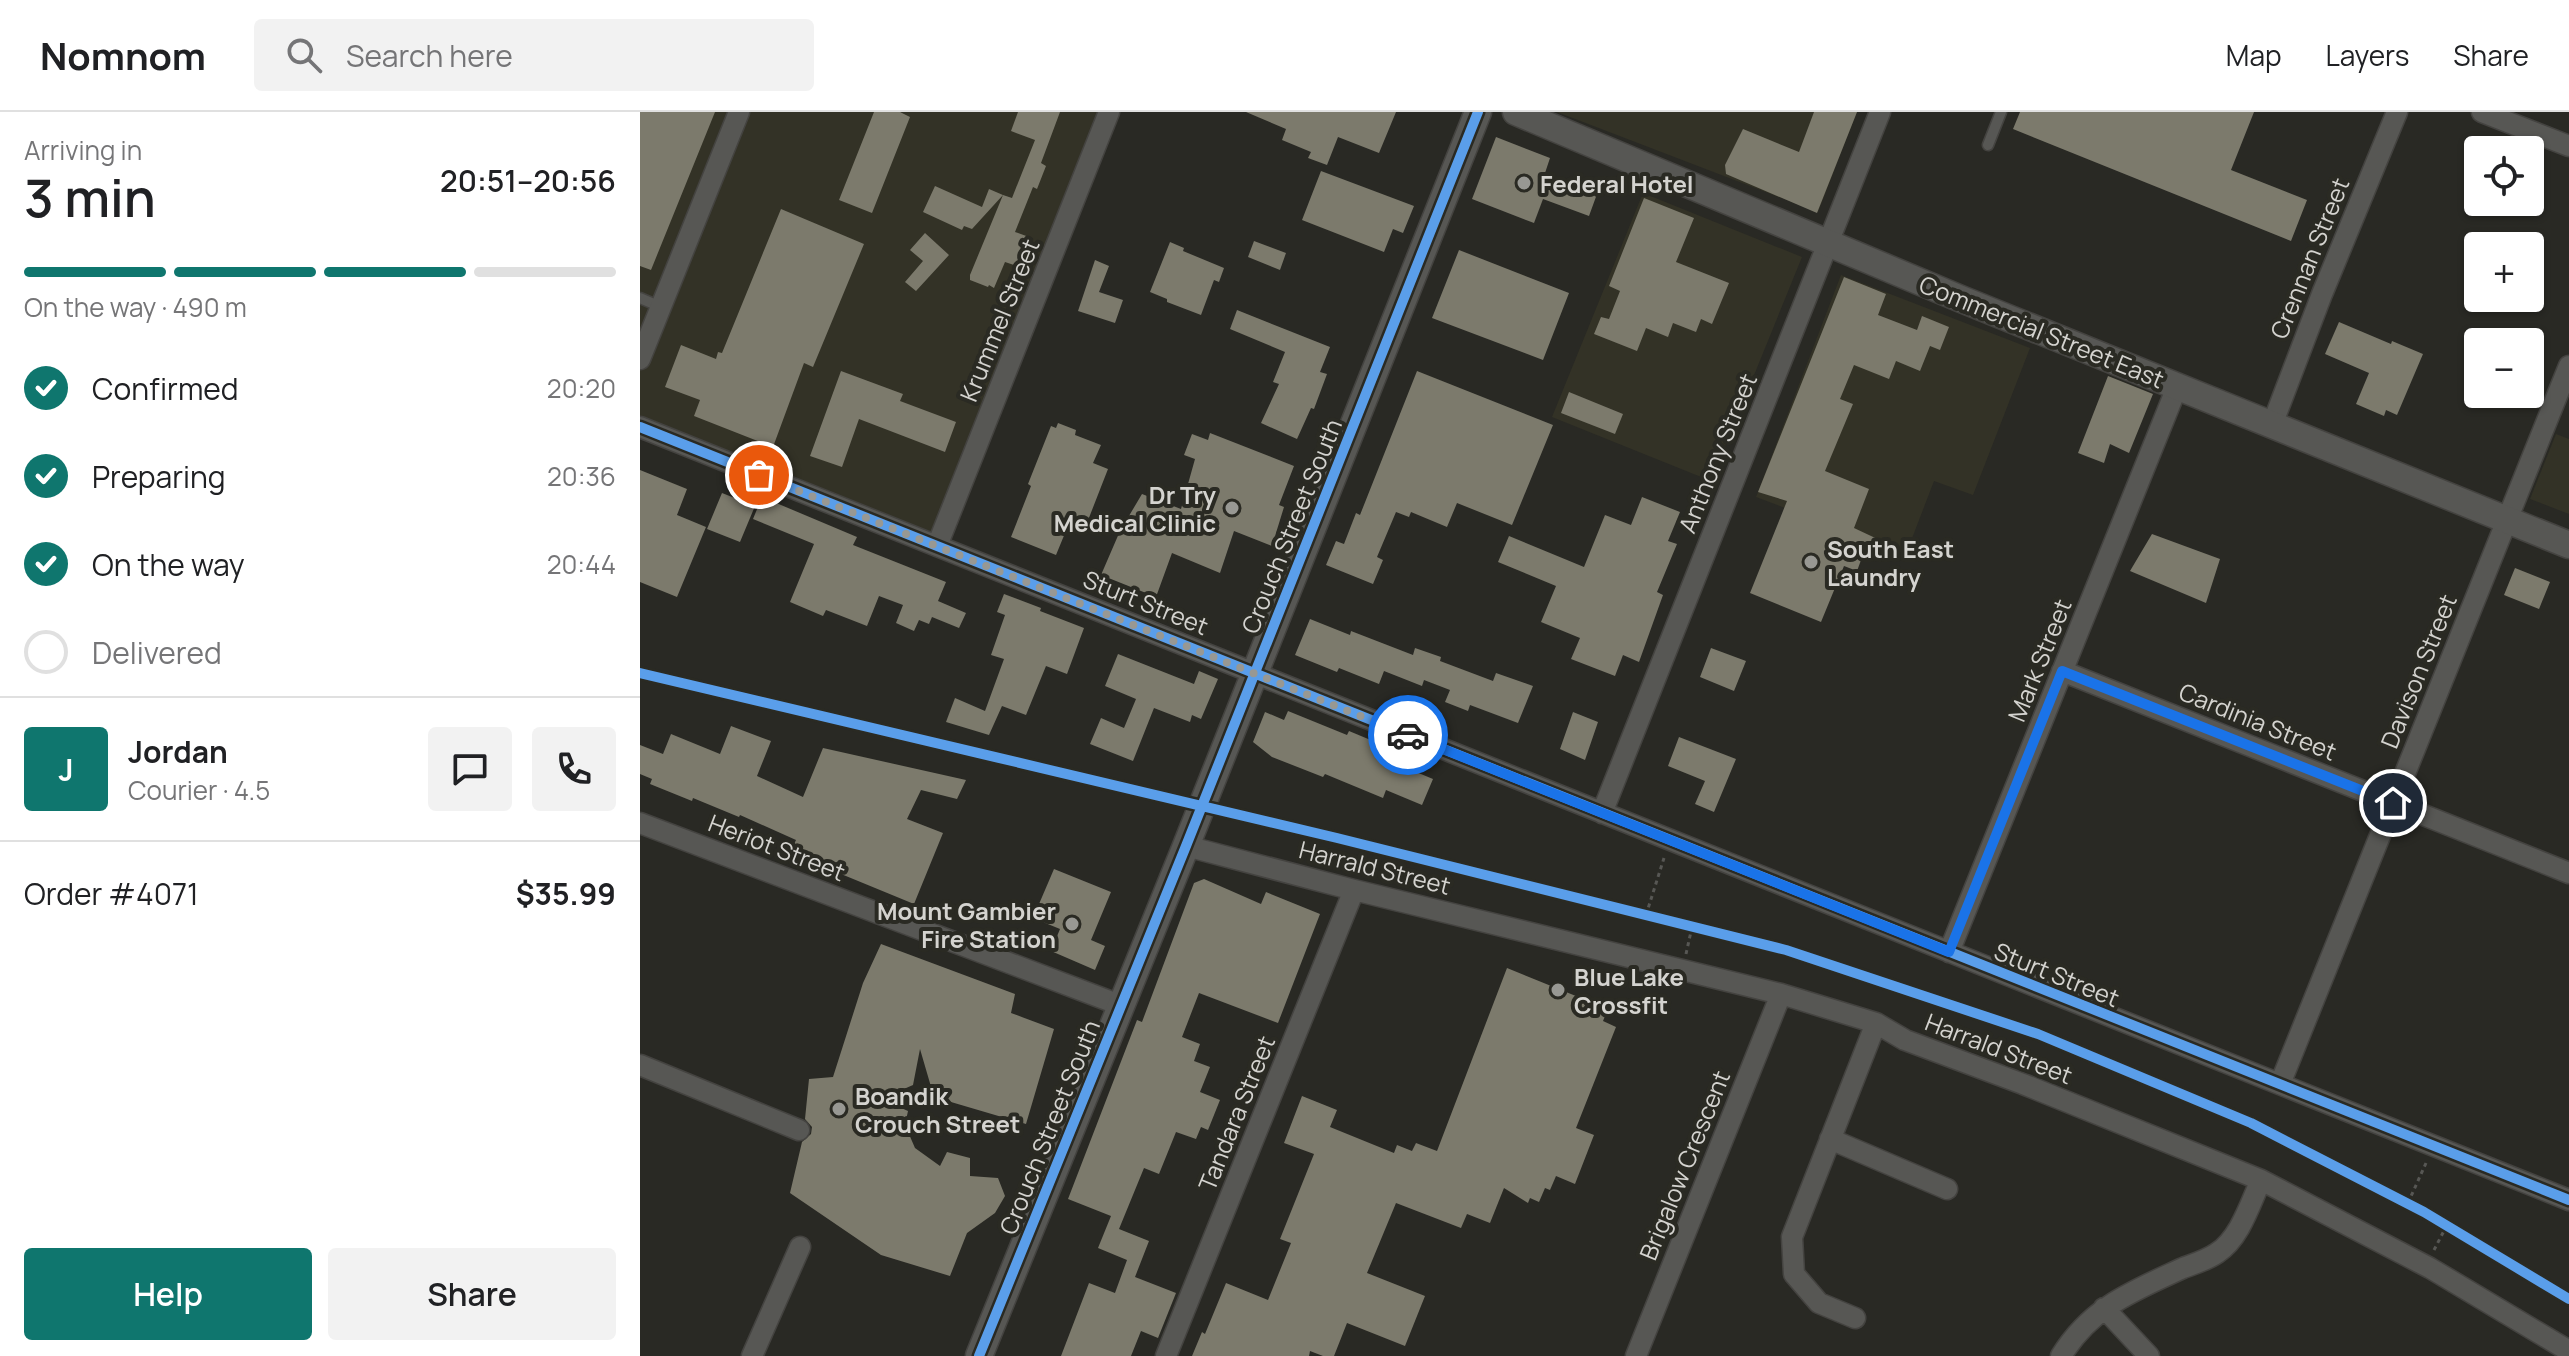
<!DOCTYPE html>
<html lang="en">
<head>
<meta charset="utf-8">
<style>
	:root { --surface:#fff; --page:#f2f2f2; --text:#202124; --muted:#757577; --line:#e0e0e0; --accent:#0f766e }
	body { margin:0; font-family:Manrope,sans-serif; background:var(--page); color:var(--text); height:100vh; display:flex; flex-direction:column; font-size:30px; white-space:nowrap }
	* { box-sizing:border-box; margin:0 }
	p { font-size:26px; color:var(--muted) }
	.icon { flex:none; width:44px; height:44px; fill:none; stroke:currentColor; stroke-width:2; stroke-linecap:round; stroke-linejoin:round }
	.map { position:relative; flex:1; overflow:hidden }
	.sheet { display:flex; flex-direction:column; background:var(--surface); width:640px }
	.sheet>* { flex:none }
	.tools { position:absolute; left:1824px; top:24px; display:grid; gap:16px }
	.tools a { display:grid; place-items:center; width:80px; height:80px; border-radius:8px; background:var(--surface); box-shadow:0 2px 6px #0004; font-size:40px }
	.pin { position:absolute; display:grid; place-items:center; width:68px; height:68px; color:#fff; margin:-34px; border:4px solid #fff; border-radius:50%; box-shadow:0 2px 8px #0007 }
	.courier { position:absolute; display:grid; place-items:center; width:80px; height:80px; margin:-40px; border:6px solid #1a73e8; border-radius:50%; background:#fff; color:#222; box-shadow:0 2px 10px #0007 }
	.overview em { font-style:normal; font-weight:600 }
	.overview div { display:flex; flex-direction:column-reverse }
	.overview { display:flex; align-items:center; justify-content:space-between; height:136px; padding:0 24px }
	h1 { font-size:52px; font-weight:600; line-height:60px }
	.bar { display:grid; grid-template-columns:repeat(4,1fr); gap:12px 8px; align-content:center; height:96px; padding:0 24px }
	.bar i { height:10px; border-radius:6px; background:var(--line) }
	.bar .on { background:var(--accent) }
	.bar p { grid-column:span 4 }
	.line { display:flex; align-items:center; gap:20px; padding:0 24px; border-top:2px solid var(--line) }
	.line div { flex:1 }
	.round { display:grid; place-items:center; flex:none; width:84px; height:84px; border-radius:8px; background:var(--page) }
	ol { padding:0 24px; list-style:none }
	li { display:flex; align-items:center; gap:24px; height:88px }
	li p { margin-inline-start:auto }
	li .icon { padding:8px; border-radius:50%; background:var(--accent); color:#fff; stroke-width:4 }
	li:last-child { color:var(--muted) }
	li i { width:44px; height:44px; border:4px solid var(--line); border-radius:50% }
	.cta { display:flex; gap:16px; margin-top:auto; padding:16px 24px }
	.cta a { flex:1; height:92px; border-radius:8px; background:var(--accent); color:#fff; font-size:32px; font-weight:600; line-height:92px; text-align:center }
	.cta a+a { background:var(--page); color:var(--text) }
	header { display:flex; align-items:center; gap:48px; box-sizing:border-box; height:112px; padding:0 40px; background:var(--surface); border-bottom:2px solid var(--line) }
	header strong { font-size:38px }
	nav { display:flex; gap:44px; margin-inline-start:auto; font-size:28px }
	.search { width:560px; height:72px; background:var(--page); display:flex; align-items:center; gap:20px; box-sizing:border-box; padding:0 28px; border-radius:8px; color:var(--muted); font-size:30px }
	main { display:flex; flex:1; min-height:0 }
	.map>svg:first-child { display:block }
	.built { fill:#333226 }
	.building { fill:#7c7a6c }
	.lines { fill:none; stroke-linecap:round; stroke-linejoin:round }
	.lane-casing { stroke:#444340; stroke-width:13 }
	.street-casing { stroke:#444340; stroke-width:23 }
	.secondary-casing { stroke:#444340; stroke-width:29 }
	.path { stroke:#575754; stroke-width:3; stroke-dasharray:4 4; stroke-linecap:butt }
	.lane { stroke:#575754; stroke-width:10 }
	.street { stroke:#575754; stroke-width:20 }
	.secondary { stroke:#575754; stroke-width:26 }
	.cycleway-casing { stroke:#2a2a23; stroke-width:15 }
	.cycleway { stroke:#5a9eea; stroke-width:10 }
	.done { stroke:#989893; stroke-width:8; stroke-dasharray:0 14.4 }
	.route { stroke:#1a73e8; stroke-width:10 }
	.poi-dot { fill:#989893; stroke:#2a2a23; stroke-width:3 }
	.labels { text-anchor:middle; dominant-baseline:central; stroke-width:8; stroke-linejoin:round; paint-order:stroke }
	.poi-label { font-size:24px; font-weight:bold; fill:#d4d3cf; stroke:#2a2a23; text-anchor:start }
	.street-label { font-size:24px; fill:#d4d3cf; stroke:#2a2a23 }
</style>
</head>
<body>
<header>
<strong>Nomnom</strong>
<div class="search"><svg class="icon" aria-label="search" viewBox="0 0 24 24"><circle cx="10" cy="10" r="6"/><path d="M15 15l6 6"/></svg>Search here</div>
<nav><a>Map</a><a>Layers</a><a>Share</a></nav>
</header>
<main>
<section class="sheet">
<div class="overview"><div><h1>3 min</h1><p>Arriving in</p></div><em>20:51–20:56</em></div>
<div class="bar"><i class="on"></i><i class="on"></i><i class="on"></i><i></i><p>On the way · 490 m</p></div>
<ol>
<li><svg class="icon" aria-label="check" viewBox="0 0 24 24"><path d="M5 12l5 5 9-10"/></svg>Confirmed<p>20:20</p></li>
<li><svg class="icon" aria-label="check" viewBox="0 0 24 24"><path d="M5 12l5 5 9-10"/></svg>Preparing<p>20:36</p></li>
<li><svg class="icon" aria-label="check" viewBox="0 0 24 24"><path d="M5 12l5 5 9-10"/></svg>On the way<p>20:44</p></li>
<li><i></i>Delivered</li>
</ol>
<div class="line" style="height:144px"><b class="round" style="background:var(--accent);color:#fff">J</b><div><b>Jordan</b><p>Courier · 4.5</p></div><a class="round"><svg class="icon" aria-label="chat" viewBox="0 0 24 24"><path d="M4 5h16v11H9l-5 4z"/></svg></a><a class="round"><svg class="icon" aria-label="phone" viewBox="0 0 24 24"><path d="M5 4h4l2 5-3 2q2 4 5 5l2-3 5 2v4C11 20 4 13 5 4z"/></svg></a></div>
<div class="line" style="height:104px"><div>Order #4071</div><b>$35.99</b></div>
<div class="cta"><a>Help</a><a>Share</a></div>
</section>
<div class="map">
<svg width="1929" height="1244" viewBox="0 0 1929 1244">
	<rect width="100%" height="100%" fill="#292924"/>
	<path class="built" d="M0,0H469L297,434L0,315Z
		M917,0H1217L1178,100Z
		M1003,81L1162,145L1071,369L912,305Z
		M1201,163L1390,236L1333,383L1294,369L1266,442L1116,385Z
		M1916,322L1929,327V402L1890,387Z"/>
	<path class="building" d="M0,0H75L11,158L0,154Z
		M234,0H260L270,5L232,101L199,88Z
		M378,0H420L401,51L406,54L397,77L393,75L375,120L389,125L377,154L365,150L354,176L349,173L348,175L330,168V163L363,83L372,86L395,28L371,19Z
		M606,0H756L739,41L698,25L687,53L668,46L671,40L642,28L646,17Z
		M1174,0H1217L1177,101L1086,62L1085,53L1103,17L1159,40Z
		M1380,0H1614L1591,58L1667,88L1651,129L1373,17Z
		M856,25L910,46L905,61L957,82L949,104L903,87L894,111L832,87Z
		M681,59L774,94L763,121L753,117L744,140L662,108Z
		M295,74L342,95L349,77L363,83L332,117L324,114L322,118L283,100Z
		M1004,86L1054,106L1036,150L1089,171L1072,212L1061,207L1056,220L1033,211L1028,225L1006,216L997,239L954,222L961,205L969,207L980,179L969,174Z
		M141,97L224,132L173,255L164,251L133,335L54,304L60,288L25,275L41,233L76,247L78,240L82,241Z
		M285,121L309,143L276,179L265,170L283,149L270,138Z
		M614,129L646,141L640,158L608,145Z
		M530,130L544,136L543,139L584,156L579,170L574,168L561,203L527,190V187L510,180Z
		M819,138L929,181L903,248L792,206Z
		M455,148L469,154L459,180L483,188L475,211L438,199Z
		M1204,165L1246,182L1238,203L1277,218L1282,204L1309,215L1300,238L1290,234L1280,259L1256,249L1249,267L1214,253L1200,287L1213,292L1185,359L1229,377L1214,416L1246,431L1240,447L1224,440L1217,459L1204,454L1181,510L1110,481L1147,389L1118,380Z
		M597,198L690,235L680,260L687,262L674,297L671,296L657,327L621,311L639,272L633,270L645,240L590,217Z
		M1699,210L1751,232L1752,229L1783,242L1757,303L1746,298L1744,304L1716,292L1729,261L1685,242Z
		M201,259L263,282L260,289L316,310L305,340L219,307L202,355L170,344Z
		M777,259L913,313L872,413L817,391L807,415L771,400L769,405L756,400L737,445L743,448L733,472L686,453L696,429L704,432L716,401L720,403Z
		M1468,264L1513,282L1489,341L1470,332L1464,351L1438,341Z
		M929,280L983,302L975,322L921,301Z
		M418,311L436,318L435,323L461,333L453,351L468,357L445,416L430,409L416,443L371,425L391,374L388,372L411,314L416,316Z
		M570,321L654,354L639,393L644,395L632,434L594,419L580,461L532,441L516,485L461,463L480,419L502,382L541,397L555,347L544,343L552,322L568,328Z
		M0,358L47,377L37,403L66,415L37,485L0,470Z
		M82,381L115,394L100,430L67,417Z
		M122,385L217,425L213,433L306,470L298,489L326,501L319,516L292,505L289,512L279,508L274,519L256,511L263,493L239,484L227,514L186,498L183,504L150,490L174,432L113,407Z
		M1002,385L1040,400L1028,429L1037,432L1017,480L1023,483L999,550L983,543L975,564L931,547L940,526L901,510L916,474L858,450L869,424L944,455L965,403L991,413Z
		M1512,422L1580,447L1566,491L1490,459Z
		M1875,456L1910,470L1899,497L1864,483Z
		M364,482L401,496L400,499L444,516L427,562L406,554L386,603L362,594L349,623L306,610L315,586L345,599L364,547L351,543L365,503L357,500Z
		M670,507L710,523L711,519L773,543L775,536L801,545L800,549L853,569L856,561L893,574L878,611L830,593L828,599L805,590L810,578L784,568L782,574L744,559L739,572L699,556L697,560L655,543Z
		M1071,536L1106,549L1094,579L1060,565Z
		M478,542L554,572L559,559L578,567L561,607L552,603L550,610L514,596L493,649L450,632L461,606L484,616L496,587L465,574Z
		M648,599L707,623L709,619L757,639L752,650L793,667L782,693L746,678L743,686L685,662L683,665L632,645L613,630L625,600L644,608Z
		M933,600L958,610L945,648L920,637Z
		M91,614L131,629L117,664L163,685L183,636L326,668L317,687L281,678L267,707L303,721L274,792L150,741L156,728L100,703L99,705L53,686L52,689L10,672L12,667L0,662V633L23,642L31,622L80,642Z
		M1039,625L1096,647L1074,700L1055,692L1065,669L1028,654Z
		M414,757L471,780L451,828L465,834L455,858L411,839L420,817L393,806Z
		M564,767L621,792L626,780L680,802L638,911L559,881L542,925L560,932L554,949L570,955L560,980L580,988L568,1018L561,1015L556,1027L536,1020L519,1062L504,1056L479,1117L509,1129L495,1165L536,1181L518,1226L501,1219L491,1244H421L449,1171L475,1181L487,1148L458,1136L471,1104L428,1087L497,908L502,910L554,771Z
		M241,832L375,882L371,901L414,917L386,1012L294,985L280,937L273,973L241,987L268,999L265,1013L275,1036L300,1054L307,1040L330,1046V1064L358,1066L365,1084L355,1101L327,1121L310,1164L241,1143L150,1081L162,1030L171,1022L172,1015L165,1007L169,967L193,965L223,871Z
		M867,856L968,897L963,909L976,915L936,1016L954,1023L935,1072L916,1064L910,1078L905,1076L899,1090L890,1086L888,1091L864,1076L850,1111L827,1102L821,1116L756,1091L727,1161L785,1184L765,1234L707,1211L694,1244H683L670,1239L669,1244H552L562,1220L565,1222L586,1171L628,1188L651,1131L640,1127L674,1042L644,1031L662,984L697,998L690,1015L754,1041L757,1033L772,1039L776,1031L797,1039Z"/>
	<g class="lines">
		<defs>
			<path id="lane" d="M1348,33L1361,0
				M0,186L21,195"/>
			<path id="street" d="M1842,0L1929,34
				M0,247L99,0
				M1632,313L1682,182L1757,0
				M0,315L1929,1088
				M297,434L469,0
				M1422,559L1929,761
				M962,701L1240,0
				M0,711L480,893
				M546,734L714,778L1141,882L1236,911L1265,928L1383,972L1621,1068L1790,1156L1929,1239
				M1309,840L1537,275
				M0,953L159,1018
				M1640,972L1929,254
				M1190,1027L1307,1077
				M1464,1196L1509,1244
				M1215,1206L1179,1191L1154,1162L1152,1125L1236,911
				M112,1244L160,1135
				M526,1244L714,778
				M996,1244L1141,882
				M1421,1244C1451,1195 1493,1179 1543,1156C1554,1152 1567,1148 1577,1141C1600,1126 1610,1092 1621,1068"/>
			<path id="secondary" d="M876,0L1321,187L1929,433
				M339,1244L546,734L838,0"/>
		</defs>
		<use href="#lane" class="lane-casing"/>
		<use href="#street" class="street-casing"/>
		<use href="#secondary" class="secondary-casing"/>
		<path class="path" d="M1006,803L1024,746
			M1046,842L1052,815
			M1768,1091L1786,1051
			M1794,1138L1807,1113"/>
		<use href="#lane" class="lane"/>
		<use href="#street" class="street"/>
		<use href="#secondary" class="secondary"/>
		<defs>
			<path id="cycleway" d="M0,315L1929,1088
				M0,561L697,726L1146,838L1398,922L1611,1011L1784,1100L1929,1187
				M339,1244L546,734L838,0"/>
		</defs>
		<use href="#cycleway" class="cycleway-casing"/>
		<use href="#cycleway" class="cycleway"/>
	</g>
	<g class="lines">
		<path class="done" d="M119,363L768,623"/>
		<path class="route" d="M768,623L1309,840L1422,559L1753,691"/>
	</g>
	<g class="poi-dot">
		<circle cx="884" cy="71" r="8"/>
		<circle cx="592" cy="396" r="8"/>
		<circle cx="1171" cy="450" r="8"/>
		<circle cx="432" cy="812" r="8"/>
		<circle cx="918" cy="878" r="8"/>
		<circle cx="199" cy="997" r="8"/>
	</g>
	<g class="labels">
		<g class="poi-label">
			<text x="900" y="71">Federal Hotel</text>
			<text x="576" y="382" text-anchor="end">Dr Try<tspan x="576" dy="28">Medical Clinic</tspan></text>
			<text x="1187" y="436">South East<tspan x="1187" dy="28">Laundry</tspan></text>
			<text x="416" y="798" text-anchor="end">Mount Gambier<tspan x="416" dy="28">Fire Station</tspan></text>
			<text x="934" y="864">Blue Lake<tspan x="934" dy="28">Crossfit</tspan></text>
			<text x="215" y="983">Boandik<tspan x="215" dy="28">Crouch Street</tspan></text>
		</g>
		<g class="street-label">
			<text transform="translate(1669 146) rotate(-68)">Crennan Street</text>
			<text transform="translate(359 208) rotate(-68)">Krummel Street</text>
			<text transform="translate(1402 219) rotate(22)">Commercial Street East</text>
			<text transform="translate(1077 341) rotate(-68)">Anthony Street</text>
			<text transform="translate(651 414) rotate(-68)">Crouch Street South</text>
			<text transform="translate(506 490) rotate(22)">Sturt Street</text>
			<text transform="translate(1399 548) rotate(-68)">Mark Street</text>
			<text transform="translate(1778 559) rotate(-68)">Davison Street</text>
			<text transform="translate(1618 609) rotate(22)">Cardinia Street</text>
			<text transform="translate(137 735) rotate(21)">Heriot Street</text>
			<text transform="translate(735 755) rotate(14)">Harrald Street</text>
			<text transform="translate(1417 862) rotate(22)">Sturt Street</text>
			<text transform="translate(1359 936) rotate(21)">Harrald Street</text>
			<text transform="translate(596 1001) rotate(-68)">Tandara Street</text>
			<text transform="translate(409 1015) rotate(-68)">Crouch Street South</text>
			<text transform="translate(1044 1053) rotate(-68)">Brigalow Crescent</text>
		</g>
	</g>
</svg>
<div class="tools">
<a><svg class="icon" aria-label="locate" viewBox="0 0 24 24"><circle cx="12" cy="12" r="6"/><path d="M12 2v4M12 18v4M2 12h4M18 12h4"/></svg></a>
<a>+</a>
<a>−</a>
</div>
<div class="pin" style="left:119px;top:363px;background:#ea580c"><svg class="icon" aria-label="bag" viewBox="0 0 24 24"><path d="M5 8h14l-1 12H6zM9 8a3 3 0 0 1 6 0"/></svg></div>
<div class="pin" style="left:1753px;top:691px;background:#1f2937"><svg class="icon" aria-label="home" viewBox="0 0 24 24"><path d="M3 11l9-7 9 7M6 9v11h12V9"/></svg></div>
<div class="courier" style="left:768px;top:623px"><svg class="icon" aria-label="car" viewBox="0 0 24 24"><path d="M5 17H2v-5l4-1 3-4h7l3 4 3 1v5h-3M9 17h6M6 11h13"/><circle cx="7" cy="17" r="2"/><circle cx="17" cy="17" r="2"/></svg></div>
</div>
</main>
</body>
</html>
